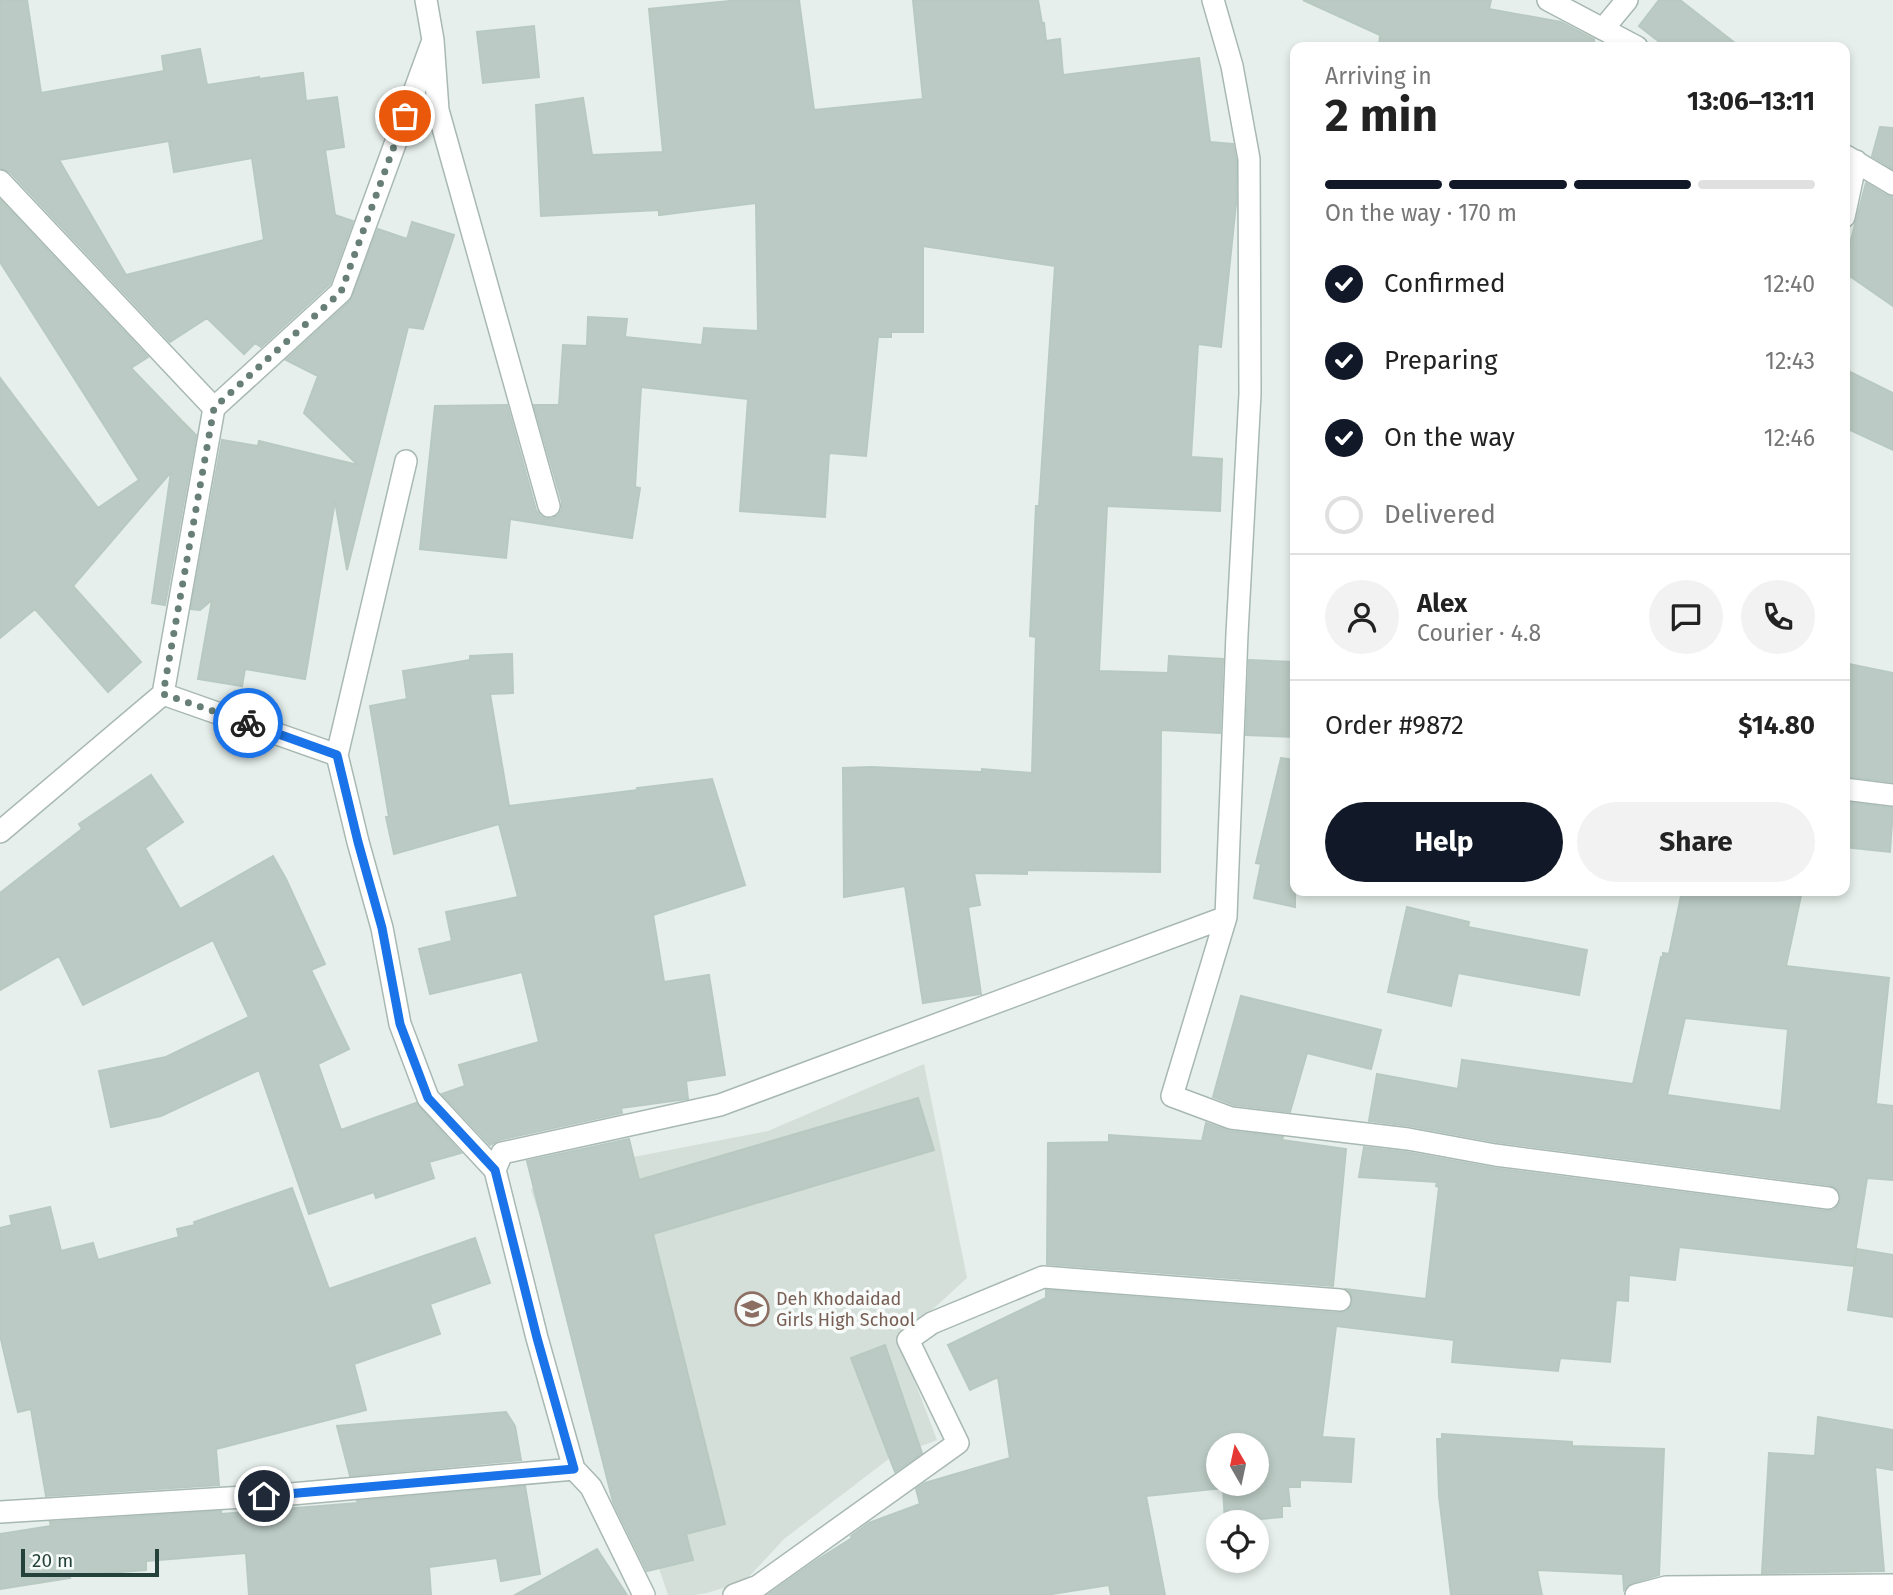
<!DOCTYPE html>
<html lang="en">
<head>
<meta charset="utf-8">
<style>
	:root { --surface:#fff; --page:#f2f2f2; --text:#222; --muted:#767676; --line:#e0e0e0; --accent:#111827 }
	body { margin:0; font-family:"Fira Sans",sans-serif; background:var(--page); color:var(--text); height:100vh; display:flex; flex-direction:column; font-size:26px; white-space:nowrap }
	* { box-sizing:border-box; margin:0 }
	p { font-size:23px; color:var(--muted) }
	.icon { flex:none; width:38px; height:38px; fill:none; stroke:currentColor; stroke-width:2; stroke-linecap:round; stroke-linejoin:round }
	.map { position:relative; flex:1; overflow:hidden }
	.drawer { position:absolute; left:1290px; top:42px; width:560px; height:854px; display:flex; flex-direction:column; background:var(--surface); border-radius:14px; box-shadow:0 4px 10px #0003 }
	.drawer>* { flex:none }
	.needle { width:46px; rotate:351deg }
	.tools { position:absolute; left:1206px; top:1433px; display:grid; gap:14px }
	.tools a { display:grid; place-items:center; width:63px; height:63px; border-radius:50%; background:var(--surface); box-shadow:0 4px 10px #0003; font-size:35px }
	.scale { position:absolute; left:21px; bottom:18px; width:138px; box-sizing:border-box; padding-left:7px; border:4px solid #24423a; border-top:0; font-size:19px; line-height:24px; white-space:nowrap; color:#24423a; -webkit-text-stroke:5px #f7fbf9; paint-order:stroke }
	.pin { position:absolute; display:grid; place-items:center; width:60px; height:60px; color:#fff; margin:-30px; border:4px solid #fff; border-radius:50%; box-shadow:0 2px 7px #0007 }
	.courier { position:absolute; display:grid; place-items:center; width:70px; height:70px; margin:-35px; border:5px solid #1a73e8; border-radius:50%; background:#fff; color:#222; box-shadow:0 2px 9px #0007 }
	.head em { font-style:normal; font-weight:700 }
	.head div { display:flex; flex-direction:column-reverse }
	.head { display:flex; align-items:center; justify-content:space-between; height:119px; padding:0 35px }
	h1 { font-size:46px; font-weight:700; line-height:52px }
	.bar { display:grid; grid-template-columns:repeat(4,1fr); gap:10px 7px; align-content:center; height:84px; padding:0 35px }
	.bar i { height:9px; border-radius:5px; background:var(--line) }
	.bar .selected { background:var(--accent) }
	.bar p { grid-column:span 4 }
	.line { display:flex; align-items:center; gap:18px; padding:0 35px; border-top:2px solid var(--line) }
	.line div { flex:1 }
	.round { display:grid; place-items:center; flex:none; width:74px; height:74px; border-radius:37px; background:var(--page) }
	ol { padding:0 35px; list-style:none }
	li { display:flex; align-items:center; gap:21px; height:77px }
	li p { margin-inline-start:auto }
	li .icon { padding:7px; border-radius:50%; background:var(--accent); color:#fff; stroke-width:4 }
	li:last-child { color:var(--muted) }
	li i { width:38px; height:38px; border:4px solid var(--line); border-radius:50% }
	.action { display:flex; gap:14px; margin-top:auto; padding:14px 35px }
	.action a { flex:1; height:80px; border-radius:42px; background:var(--accent); color:#fff; font-size:28px; font-weight:700; line-height:80px; text-align:center }
	.action a+a { background:var(--page); color:var(--text) }
	.map>svg:first-child { display:block }
	.built { fill:#d4dfda }
	.building { fill:#bbcac4; stroke:#b8c9c2; stroke-width:2; fill-rule:evenodd }
	.lines { fill:none; stroke-linecap:round; stroke-linejoin:round }
	.service-casing { stroke:#a8b8b2; stroke-width:24 }
	.minor-casing { stroke:#a8b8b2; stroke-width:24 }
	.service { stroke:#fff; stroke-width:21 }
	.minor { stroke:#fff; stroke-width:21 }
	.done { stroke:#687f78; stroke-width:7; stroke-dasharray:0 12.6 }
	.route { stroke:#1a73e8; stroke-width:9 }
	.labels { text-anchor:middle; dominant-baseline:central; stroke-width:7; stroke-linejoin:round; paint-order:stroke }
	.education-label { font-size:18px; fill:#785e54; stroke:#f7fbf9; text-anchor:start }
</style>
</head>
<body>
<div class="map">
<svg width="1893" height="1595" viewBox="0 0 1893 1595">
	<rect width="100%" height="100%" fill="#e6efeb"/>
	<path class="built" d="M924,1064L967,1278L899,1340L937,1440L890,1458L784,1539L745,1581L707,1593L694,1595H668L531,1190L540,1175L768,1131Z"/>
	<path class="building" d="M0,0H27L41,93L164,71L162,56L200,49L207,85L259,77V79L303,73L306,101L337,97L344,147L325,150L335,215L353,221L330,284L261,347L255,343L244,354L207,318L170,342L10,172L0,168ZM169,141L174,172L252,158L264,240L126,275L59,160Z
		M740,0H799L814,110L923,99L913,0H1038L1042,23H1044L1046,41L1060,39L1063,75L1199,58L1210,142L1233,144L1236,160V204L1221,347L1198,344L1191,457L1222,459L1220,511L1107,506L1099,671L1168,673L1169,656L1223,659L1220,733L1161,730L1160,872L1027,870V874L974,873L980,905L968,907L981,994H980L923,1003L905,886L844,897L843,768L871,767L982,772V769L1032,773L1036,637L1030,636L1036,506H1039L1055,266L923,246V332H891V337H878L866,456L829,453L825,517L740,511L748,399L641,387L635,487L640,488L632,538L510,519L506,558L420,549L435,406L507,405L536,510L540,516L546,519H552L559,515L562,509V502L534,405H559L563,345L587,346L588,317L627,319L625,337L702,345L704,328L758,331L756,203L659,215V210L541,216L536,105L583,98L592,155L663,152L649,9Z
		M1303,0H1491L1489,9L1561,22L1594,39V47H1379L1380,35Z
		M1659,0H1680L1740,47H1666L1639,26Z
		M534,26L539,77L483,83L477,32Z
		M1880,127L1893,128V169L1872,156Z
		M1866,183L1886,195L1893,197V306L1844,272V266Z
		M0,200L148,357L131,368L181,420L179,421L183,422L196,435L165,605L152,603L171,472L73,586L141,662L108,692L35,609L0,638V378L98,508L139,480L0,262Z
		M412,222L454,235L423,329L408,327L347,570L335,501L305,679L245,669L242,686L198,679L212,600L200,610L191,609L222,440L258,446L259,441L358,465L304,413L318,376L286,360L350,301L378,229L407,239Z
		M1844,369L1893,393V450L1844,427Z
		M512,654L513,693L490,694L509,806L638,790L637,788L712,779L745,885L653,915L664,982L709,975L725,1075L686,1081L688,1099L621,1108L622,1113L499,1140L490,1145L442,1094L465,1086L459,1065L539,1042L522,972L430,994L419,949L452,941L446,912L518,897L499,824L394,854L386,817H389L370,706L407,699L403,671L470,660V656Z
		M1249,660L1295,662V737L1246,735Z
		M1844,663L1893,673V782L1844,776Z
		M1281,758L1295,760V907L1254,898L1261,864L1256,863Z
		M151,775L183,822L145,848L180,909L273,856L286,879L325,964L311,970L349,1049L318,1064L341,1130L416,1103L461,1153L429,1162L434,1178L376,1198L374,1192L309,1214L259,1070L161,1116L111,1127L99,1071L166,1057L249,1017L213,940L83,1005L59,956L0,990V893L82,829L79,824Z
		M1844,802L1893,808L1890,852L1844,847Z
		M1682,891H1802L1786,966L1889,978L1876,1104L1893,1106V1180L1867,1178L1853,1266L1679,1247L1675,1280L1629,1275L1628,1301L1616,1300L1610,1362L1560,1358L1558,1371L1452,1362L1454,1340L1336,1326L1322,1437L1354,1439L1351,1482L1300,1480V1487H1288L1290,1506H1282V1517L1225,1522L1223,1488L1146,1496L1165,1595H1111L1109,1585L1046,1595H768L817,1560L852,1538L851,1536L869,1523L920,1504L916,1489L925,1483L1010,1458L998,1377L970,1390L948,1345L1046,1298V1290L1339,1313L1346,1311L1351,1307L1353,1302L1351,1294L1346,1289L1426,1299L1439,1187L1436,1186L1437,1182L1359,1177L1364,1147L1406,1152L1493,1168L1826,1211L1834,1210L1839,1205L1841,1199L1840,1194L1836,1188L1830,1185L1497,1142L1410,1126L1369,1121L1377,1074L1458,1089L1462,1060L1633,1084L1661,957H1663V953L1669,954ZM1685,1018L1788,1029L1781,1111L1667,1095ZM1218,1446H1256V1484H1218Z
		M1407,907L1469,922L1468,927L1587,950L1579,995L1458,973L1451,1006L1388,992Z
		M1241,996L1381,1030L1371,1069L1307,1053L1290,1112L1234,1105L1213,1097Z
		M918,1098L934,1150L653,1234L725,1524L686,1534L693,1560L647,1571L613,1502L527,1161L629,1139L639,1180Z
		M1206,1123L1229,1131L1283,1137L1282,1140L1346,1149L1333,1286L1047,1264L1048,1143L1109,1142V1135L1202,1141Z
		M292,1188L329,1289L475,1238L490,1283L430,1304L440,1334L354,1364L366,1410L216,1449L219,1485L46,1496L31,1409L18,1412L0,1335V1228L12,1225L10,1216L50,1207L61,1251L93,1243L98,1260L179,1237L177,1229L195,1225L194,1222Z
		M1857,1249L1893,1255V1317L1848,1310Z
		M885,1345L922,1453L895,1472L851,1358Z
		M506,1412L515,1426L521,1460L350,1476L337,1426Z
		M1818,1417L1893,1430V1470L1875,1467L1884,1571L1762,1573L1769,1453L1815,1456Z
		M1442,1434L1572,1442V1446L1664,1449L1659,1575L1632,1583L1624,1590L1623,1574L1537,1570L1542,1595H1451L1439,1496L1437,1439H1442Z
		M525,1486L540,1574L501,1581L497,1558L429,1567L431,1595H249L246,1553L146,1561V1570L69,1576L70,1578L0,1589V1534L51,1526L50,1522L221,1511V1514L358,1503L357,1501Z
		M597,1549L627,1595H515Z"/>
	<g class="lines">
		<defs>
			<path id="service" d="M1603,29L1627,0"/>
			<path id="minor" d="M426,0L433,40L438,110L549,506
				M1213,0L1232,66L1249,159L1250,394L1237,634L1226,917L1172,1096L1231,1118L1408,1139L1495,1155L1828,1198
				M1548,0L1637,47
				M1846,156L1893,184
				M0,181L214,408
				M1844,217L1856,161
				M163,694L337,755L358,842L382,928L400,1024L428,1098L495,1170L537,1338L574,1469L591,1487L644,1595
				M337,755L406,461
				M1844,789L1893,795
				M0,832L163,694L214,408L341,292L433,40
				M495,1170L502,1153L720,1105L1226,917
				M0,1512L291,1494L574,1469
				M734,1595L758,1586L958,1443L908,1340L932,1323L1043,1277L1340,1300
				M1636,1595L1666,1587L1893,1585"/>
		</defs>
		<use href="#service" class="service-casing"/>
		<use href="#minor" class="minor-casing"/>
		<use href="#service" class="service"/>
		<use href="#minor" class="minor"/>
	</g>
	<g class="lines">
		<path class="done" d="M248,723L163,694L214,408L341,292L405,116"/>
		<path class="route" d="M248,723L337,755L358,842L382,928L400,1024L428,1098L495,1170L537,1338L574,1469L264,1496"/>
	</g>
	<defs>
		<symbol id="school-ring" viewBox="-11 -11 22 22"><circle r="9.5" fill="#f7fbf9" stroke="#8d6e63" stroke-width="1.5"/><path d="M0-5L7-2L0 1L-7-2ZM-4 1L0 2.5L4 1V4Q0 6-4 4Z" fill="#8d6e63"/></symbol>
	</defs>
	<g fill-rule="evenodd">
		<use href="#school-ring" x="733" y="1290" width="38" height="38"/>
	</g>
	<g class="labels">
		<g class="education-label">
			<text x="776" y="1299">Deh Khodaidad<tspan x="776" dy="21">Girls High School</tspan></text>
		</g>
	</g>
</svg>
<div class="tools">
<a><svg class="needle" viewBox="-14 -14 28 28"><path d="M0-13l5 13h-10z" fill="#e53935"/><path d="M0 13l5-13h-10z" fill="#767676"/></svg></a>
<a><svg class="icon" aria-label="locate" viewBox="0 0 24 24"><circle cx="12" cy="12" r="6"/><path d="M12 2v4M12 18v4M2 12h4M18 12h4"/></svg></a>
</div>
<div class="scale">20 m</div>
<div class="pin" style="left:405px;top:116px;background:#ea580c"><svg class="icon" aria-label="bag" viewBox="0 0 24 24"><path d="M5 8h14l-1 12H6zM9 8a3 3 0 0 1 6 0"/></svg></div>
<div class="pin" style="left:264px;top:1496px;background:#1f2937"><svg class="icon" aria-label="home" viewBox="0 0 24 24"><path d="M3 11l9-7 9 7M6 9v11h12V9"/></svg></div>
<div class="courier" style="left:248px;top:723px"><svg class="icon" aria-label="bike" viewBox="0 0 24 24"><circle cx="6" cy="16" r="4"/><circle cx="18" cy="16" r="4"/><path d="M6 16l4-8h5l3 8M10 8l3 8H6M13 5h3"/></svg></div>
<section class="drawer">
<div class="head"><div><h1>2 min</h1><p>Arriving in</p></div><em>13:06–13:11</em></div>
<div class="bar"><i class="selected"></i><i class="selected"></i><i class="selected"></i><i></i><p>On the way · 170 m</p></div>
<ol>
<li><svg class="icon" aria-label="check" viewBox="0 0 24 24"><path d="M5 12l5 5 9-10"/></svg>Confirmed<p>12:40</p></li>
<li><svg class="icon" aria-label="check" viewBox="0 0 24 24"><path d="M5 12l5 5 9-10"/></svg>Preparing<p>12:43</p></li>
<li><svg class="icon" aria-label="check" viewBox="0 0 24 24"><path d="M5 12l5 5 9-10"/></svg>On the way<p>12:46</p></li>
<li><i></i>Delivered</li>
</ol>
<div class="line" style="height:126px"><a class="round"><svg class="icon" aria-label="person" viewBox="0 0 24 24"><circle cx="12" cy="8" r="4"/><path d="M4 21q1-7 8-7t8 7"/></svg></a><div><b>Alex</b><p>Courier · 4.8</p></div><a class="round"><svg class="icon" aria-label="chat" viewBox="0 0 24 24"><path d="M4 5h16v11H9l-5 4z"/></svg></a><a class="round"><svg class="icon" aria-label="phone" viewBox="0 0 24 24"><path d="M5 4h4l2 5-3 2q2 4 5 5l2-3 5 2v4C11 20 4 13 5 4z"/></svg></a></div>
<div class="line" style="height:91px"><div>Order #9872</div><b>$14.80</b></div>
<div class="action"><a>Help</a><a>Share</a></div>
</section>
</div>
</body>
</html>
